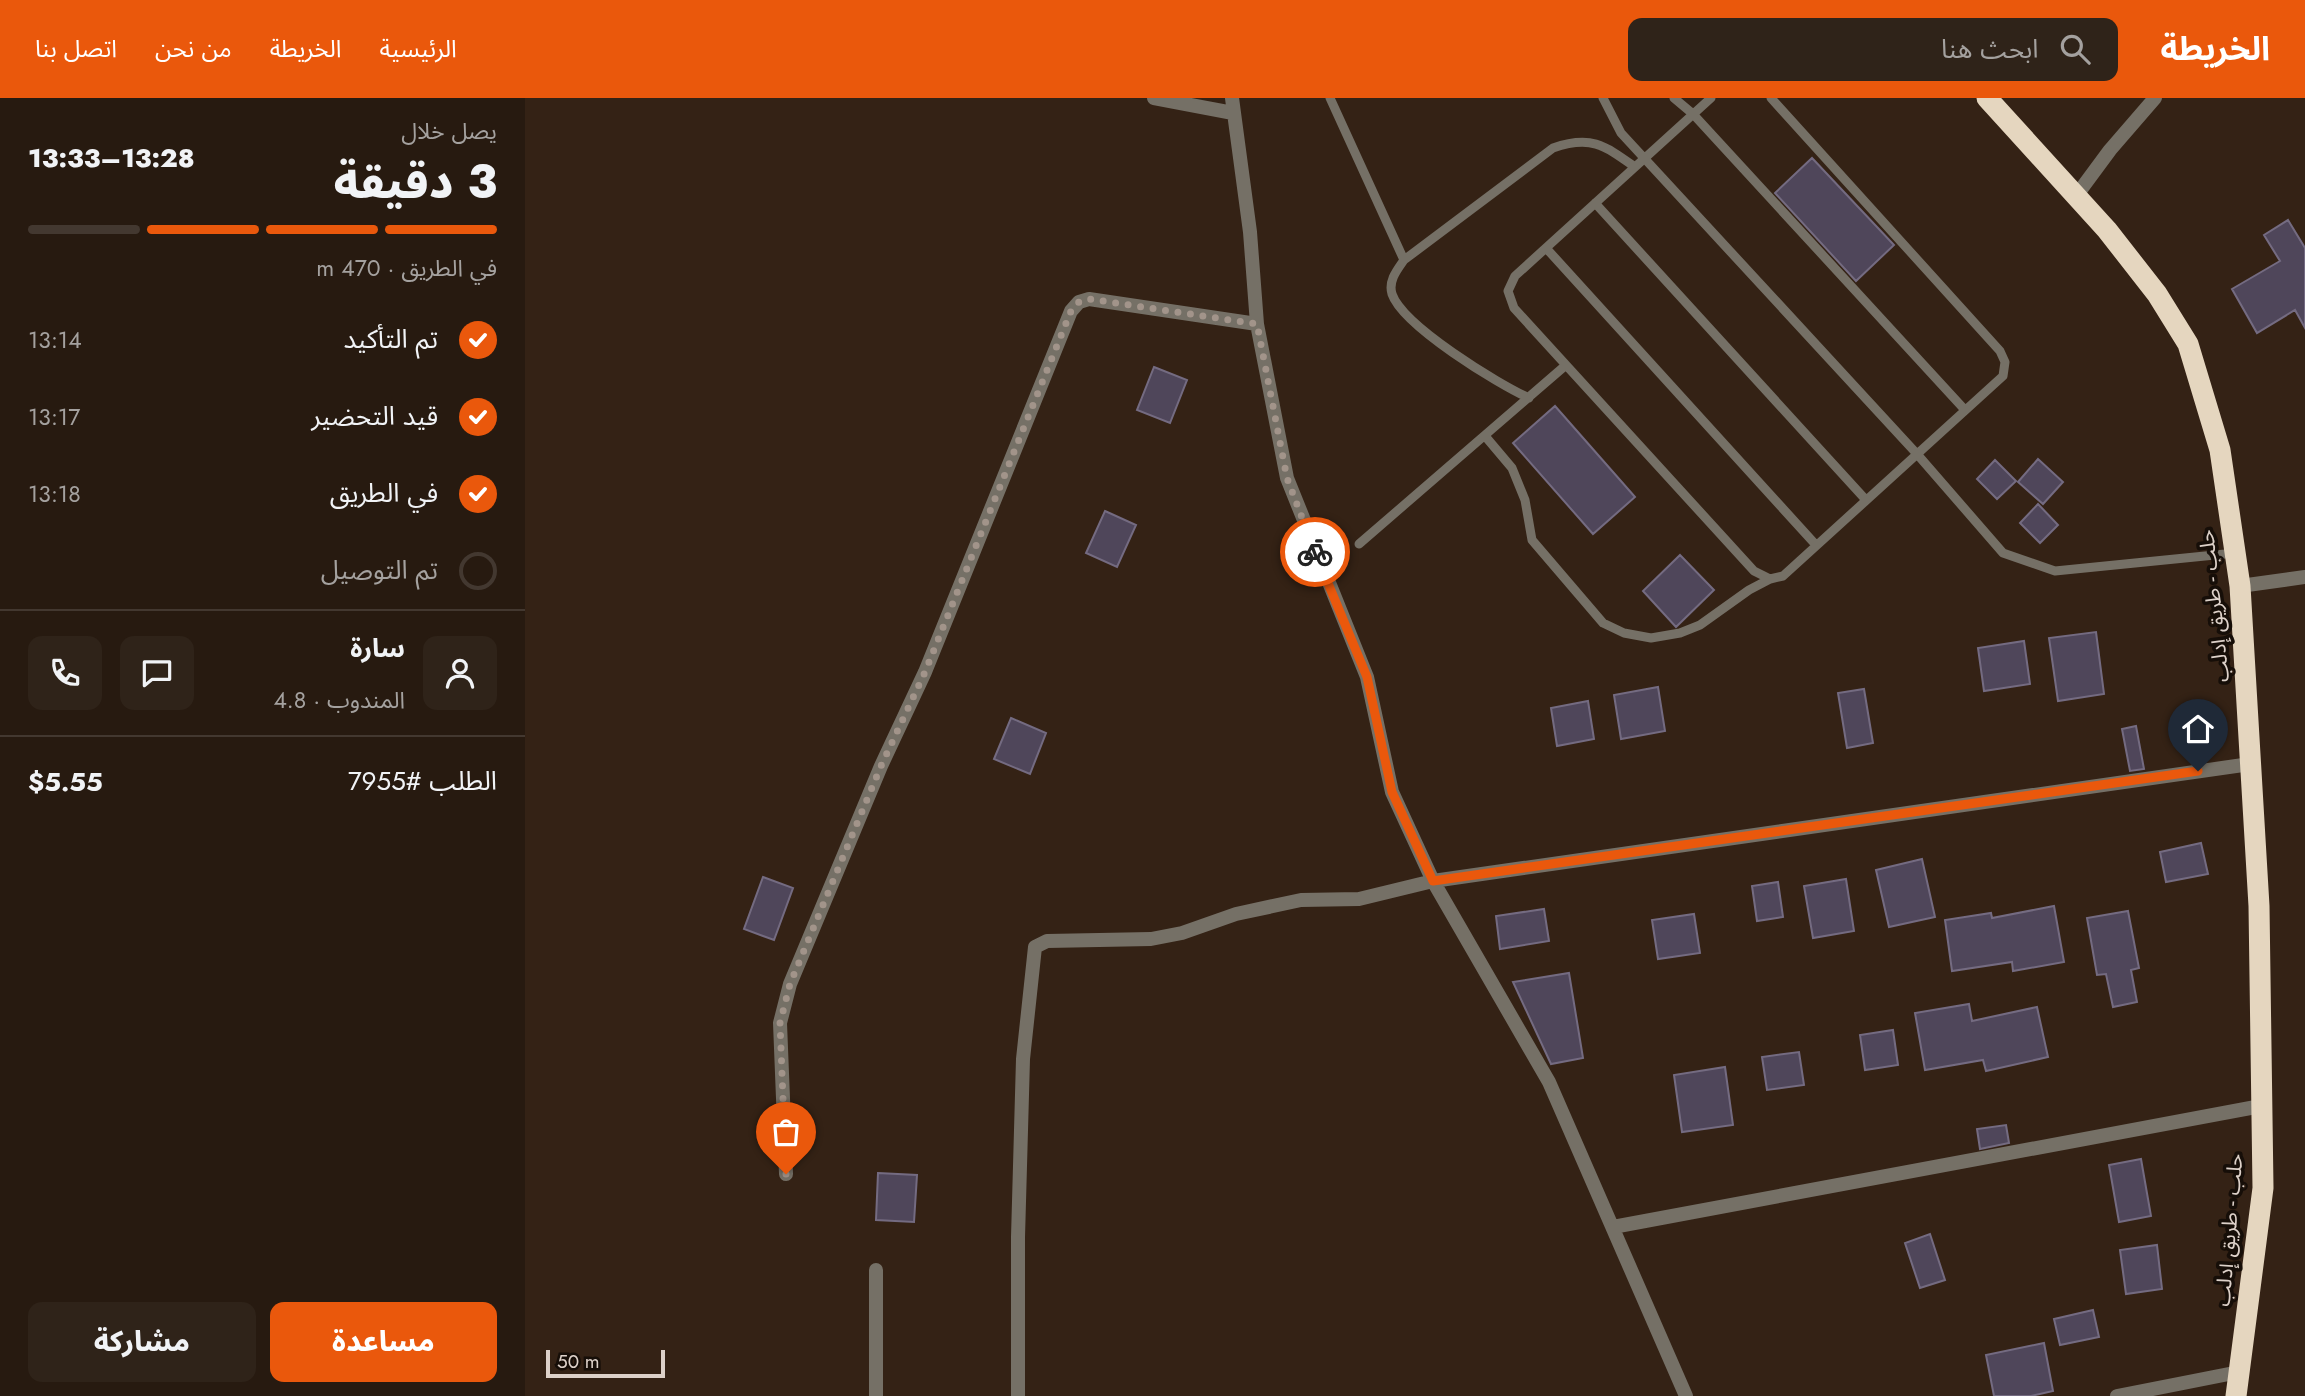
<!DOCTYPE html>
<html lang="ar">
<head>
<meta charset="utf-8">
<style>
	:root { --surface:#271a10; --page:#2f2319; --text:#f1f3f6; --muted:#a4a19f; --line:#433830; --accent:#ea580c }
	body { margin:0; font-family:Jost,"Noto Sans Arabic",sans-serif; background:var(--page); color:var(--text); direction:rtl; height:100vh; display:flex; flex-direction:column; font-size:26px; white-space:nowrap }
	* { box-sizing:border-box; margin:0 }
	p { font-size:23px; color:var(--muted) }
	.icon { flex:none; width:38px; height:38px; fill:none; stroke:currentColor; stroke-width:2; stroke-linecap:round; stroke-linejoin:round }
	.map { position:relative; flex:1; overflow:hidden; direction:ltr }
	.sheet { display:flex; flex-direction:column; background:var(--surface); width:525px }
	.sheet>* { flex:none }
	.scale { position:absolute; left:21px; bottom:18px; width:119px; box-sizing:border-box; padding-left:7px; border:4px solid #ddd1c9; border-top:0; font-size:19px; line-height:24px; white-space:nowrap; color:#ddd1c9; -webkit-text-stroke:5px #160e08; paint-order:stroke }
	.pin { position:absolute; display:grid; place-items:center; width:60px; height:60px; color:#fff; margin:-72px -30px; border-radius:50% 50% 50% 0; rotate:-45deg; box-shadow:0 0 7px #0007 }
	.pin .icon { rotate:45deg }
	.courier { position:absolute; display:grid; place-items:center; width:70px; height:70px; margin:-35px; border:5px solid #ea580c; border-radius:50%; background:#fff; color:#222; box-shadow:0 2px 9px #0007 }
	.headline em { font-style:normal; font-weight:800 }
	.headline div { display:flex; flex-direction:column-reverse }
	.headline { display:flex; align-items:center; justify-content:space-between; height:119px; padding:0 28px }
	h1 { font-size:46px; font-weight:800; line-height:52px }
	.bar { display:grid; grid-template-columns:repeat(4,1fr); gap:10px 7px; align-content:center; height:84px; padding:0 28px }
	.bar i { height:9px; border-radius:5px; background:var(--line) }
	.bar .selected { background:var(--accent) }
	.bar p { grid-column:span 4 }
	.line { display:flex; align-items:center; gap:18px; padding:0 28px; border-top:2px solid var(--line) }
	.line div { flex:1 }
	.round { display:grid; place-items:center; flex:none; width:74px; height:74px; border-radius:14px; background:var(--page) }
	ol { padding:0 28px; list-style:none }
	li { display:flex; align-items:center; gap:21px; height:77px }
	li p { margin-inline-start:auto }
	li .icon { padding:7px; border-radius:50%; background:var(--accent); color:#fff; stroke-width:4 }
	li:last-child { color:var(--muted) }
	li i { width:38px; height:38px; border:4px solid var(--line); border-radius:50% }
	.button { display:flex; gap:14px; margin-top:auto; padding:14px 28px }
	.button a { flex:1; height:80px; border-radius:14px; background:var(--accent); color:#fff; font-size:28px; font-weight:800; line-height:80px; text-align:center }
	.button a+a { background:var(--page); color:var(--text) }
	header { display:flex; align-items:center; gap:42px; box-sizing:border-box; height:98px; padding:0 35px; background:var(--accent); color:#fff }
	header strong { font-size:33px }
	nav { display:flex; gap:38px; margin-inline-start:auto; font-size:24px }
	.search { width:490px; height:63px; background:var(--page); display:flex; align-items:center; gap:18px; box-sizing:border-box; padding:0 24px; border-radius:14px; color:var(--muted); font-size:26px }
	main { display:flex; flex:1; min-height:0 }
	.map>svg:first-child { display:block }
	.building { fill:#4f465a; stroke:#746b81; stroke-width:2 }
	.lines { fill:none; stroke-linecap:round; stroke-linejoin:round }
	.lane { stroke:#757066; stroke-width:9 }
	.street { stroke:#757066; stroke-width:14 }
	.highway { stroke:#e5d6bf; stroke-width:21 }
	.done { stroke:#a2948a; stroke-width:7; stroke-dasharray:0 12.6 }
	.route { stroke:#ea580c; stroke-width:9 }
	.labels { text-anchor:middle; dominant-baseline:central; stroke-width:7; stroke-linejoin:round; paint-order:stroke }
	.street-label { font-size:21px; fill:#ddd1c9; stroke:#160e08 }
</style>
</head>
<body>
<header>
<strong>الخريطة</strong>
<div class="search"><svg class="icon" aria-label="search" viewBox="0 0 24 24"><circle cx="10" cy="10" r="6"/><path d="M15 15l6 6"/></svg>ابحث هنا</div>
<nav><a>الرئيسية</a><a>الخريطة</a><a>من نحن</a><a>اتصل بنا</a></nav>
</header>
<main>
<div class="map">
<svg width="1780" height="1298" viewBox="0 0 1780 1298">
	<rect width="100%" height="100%" fill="#342215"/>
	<path class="building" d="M1287,60L1369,147L1331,183L1250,95Z
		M1763,122L1780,150V230L1770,212L1732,235L1707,191L1755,163L1739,137Z
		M629,269L662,282L645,325L612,312Z
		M1030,308L1110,399L1068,436L988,345Z
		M1513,361L1538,384L1518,406L1493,384Z
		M1470,362L1491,383L1472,401L1452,381Z
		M1513,406L1533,427L1515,445L1495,425Z
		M580,413L611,427L592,469L561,455Z
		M1155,457L1189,492L1151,529L1118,493Z
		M1571,534L1579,596L1533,603L1524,540Z
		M1499,543L1505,586L1459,593L1453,550Z
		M1133,589L1140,633L1096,641L1089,597Z
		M1339,591L1348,645L1322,650L1313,595Z
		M1063,603L1069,641L1032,648L1026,610Z
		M486,620L521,635L505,676L469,661Z
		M1611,628L1619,671L1605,673L1597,631Z
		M1676,745L1683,776L1641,784L1635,754Z
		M1397,761L1410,819L1364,829L1351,772Z
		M238,779L268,790L249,842L219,831Z
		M1321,781L1329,833L1288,840L1279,788Z
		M1253,784L1258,819L1232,823L1227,788Z
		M1529,808L1539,864L1488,873L1487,864L1427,873L1420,822L1466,815L1467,820Z
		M1019,811L1024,843L975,851L971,818Z
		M1603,813L1614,870L1606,872L1612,904L1588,909L1581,876L1572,877L1562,820Z
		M1169,816L1175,855L1133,861L1127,822Z
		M1044,875L1058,960L1026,966L988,884Z
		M1444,906L1447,923L1512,909L1523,959L1461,973L1458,962L1400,972L1390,915Z
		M1368,932L1373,967L1340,972L1335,937Z
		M1274,954L1279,987L1242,992L1237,959Z
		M1200,969L1208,1027L1157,1034L1149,977Z
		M1481,1027L1484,1045L1455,1051L1452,1031Z
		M1616,1061L1626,1118L1594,1124L1584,1067Z
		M353,1075L392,1077L389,1124L351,1122Z
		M1405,1136L1420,1182L1395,1190L1380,1145Z
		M1632,1147L1637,1191L1601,1196L1595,1152Z
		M1568,1212L1574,1239L1535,1247L1529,1221Z
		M1519,1245L1528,1293L1506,1298H1469L1461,1257Z"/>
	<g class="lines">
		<path class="lane" d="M805,0L879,162
			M1078,0L1096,35L1392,356L1478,455L1530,473L1710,455
			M1149,0L1168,16L1440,312
			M1186,0L990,178L983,193L989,210L1229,473L1245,481L1258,478L1478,278L1480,264L1475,253L1246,0
			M1070,105L1341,402
			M1021,150L1291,447
			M1004,300C973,286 878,228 867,196C863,183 872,172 879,162L1028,50C1066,37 1079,47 1110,69
			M960,338L987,370L1000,402L1007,442L1078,525L1099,535L1126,540L1155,535L1175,527L1224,492L1245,481
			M834,446L1041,267"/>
		<path class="street" d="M629,0L708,15
			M707,0L725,134L732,226L762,380L842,579L867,694L908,783L1024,984L1161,1298
			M1551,98L1585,52L1630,0
			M1715,488L1780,479
			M261,1076L255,925L265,886L356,668L400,574L546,213L554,204L564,201L732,226
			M1088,1129L1736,1008
			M351,1172V1298
			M493,1298V1139L498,961L510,849L522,843L626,841L657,835L711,816L776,802L834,801L908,783L1725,666
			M1592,1298L1714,1274"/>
		<path class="highway" d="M1462,0L1582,132L1632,196L1663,246L1695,352L1715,488L1734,808L1738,1090L1711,1298"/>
	</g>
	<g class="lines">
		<path class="done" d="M261,1076L255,925L265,886L356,668L400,574L546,213L554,204L564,201L732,226L762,380L790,454"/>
		<path class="route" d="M790,454L842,579L867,694L908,783L1673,673"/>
	</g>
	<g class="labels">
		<g class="street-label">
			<text transform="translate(1689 508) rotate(-96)">حلب - طريق إدلب</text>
			<text transform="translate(1704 1132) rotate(-85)">حلب - طريق إدلب</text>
		</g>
	</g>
</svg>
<div class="scale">50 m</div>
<div class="pin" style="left:261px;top:1076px;background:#ea580c"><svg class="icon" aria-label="bag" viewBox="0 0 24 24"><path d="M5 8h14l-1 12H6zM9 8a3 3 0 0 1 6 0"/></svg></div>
<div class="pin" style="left:1673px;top:673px;background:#1f2937"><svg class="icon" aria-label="home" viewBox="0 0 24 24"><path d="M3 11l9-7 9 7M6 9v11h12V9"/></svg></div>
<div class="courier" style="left:790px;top:454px"><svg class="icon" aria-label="bike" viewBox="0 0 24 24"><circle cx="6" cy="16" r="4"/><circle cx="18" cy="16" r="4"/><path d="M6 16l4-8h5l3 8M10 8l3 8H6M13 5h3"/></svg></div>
</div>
<section class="sheet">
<div class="headline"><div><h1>3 دقيقة</h1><p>يصل خلال</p></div><em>13:28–13:33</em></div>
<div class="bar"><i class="selected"></i><i class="selected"></i><i class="selected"></i><i></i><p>في الطريق · 470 m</p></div>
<ol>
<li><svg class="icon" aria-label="check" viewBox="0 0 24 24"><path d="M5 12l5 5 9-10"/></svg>تم التأكيد<p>13:14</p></li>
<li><svg class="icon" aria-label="check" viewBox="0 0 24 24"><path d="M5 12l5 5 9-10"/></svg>قيد التحضير<p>13:17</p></li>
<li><svg class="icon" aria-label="check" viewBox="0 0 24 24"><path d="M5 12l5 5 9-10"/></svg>في الطريق<p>13:18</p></li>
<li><i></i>تم التوصيل</li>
</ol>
<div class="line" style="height:126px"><a class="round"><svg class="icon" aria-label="person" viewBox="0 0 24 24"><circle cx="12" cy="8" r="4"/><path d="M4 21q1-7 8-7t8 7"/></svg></a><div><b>سارة</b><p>المندوب · 4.8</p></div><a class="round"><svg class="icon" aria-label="chat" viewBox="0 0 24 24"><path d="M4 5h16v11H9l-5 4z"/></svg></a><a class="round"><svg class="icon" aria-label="phone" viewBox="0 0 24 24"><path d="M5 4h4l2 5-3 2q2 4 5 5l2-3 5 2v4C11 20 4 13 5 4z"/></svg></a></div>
<div class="line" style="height:91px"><div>الطلب #7955</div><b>$5.55</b></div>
<div class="button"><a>مساعدة</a><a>مشاركة</a></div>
</section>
</main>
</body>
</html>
